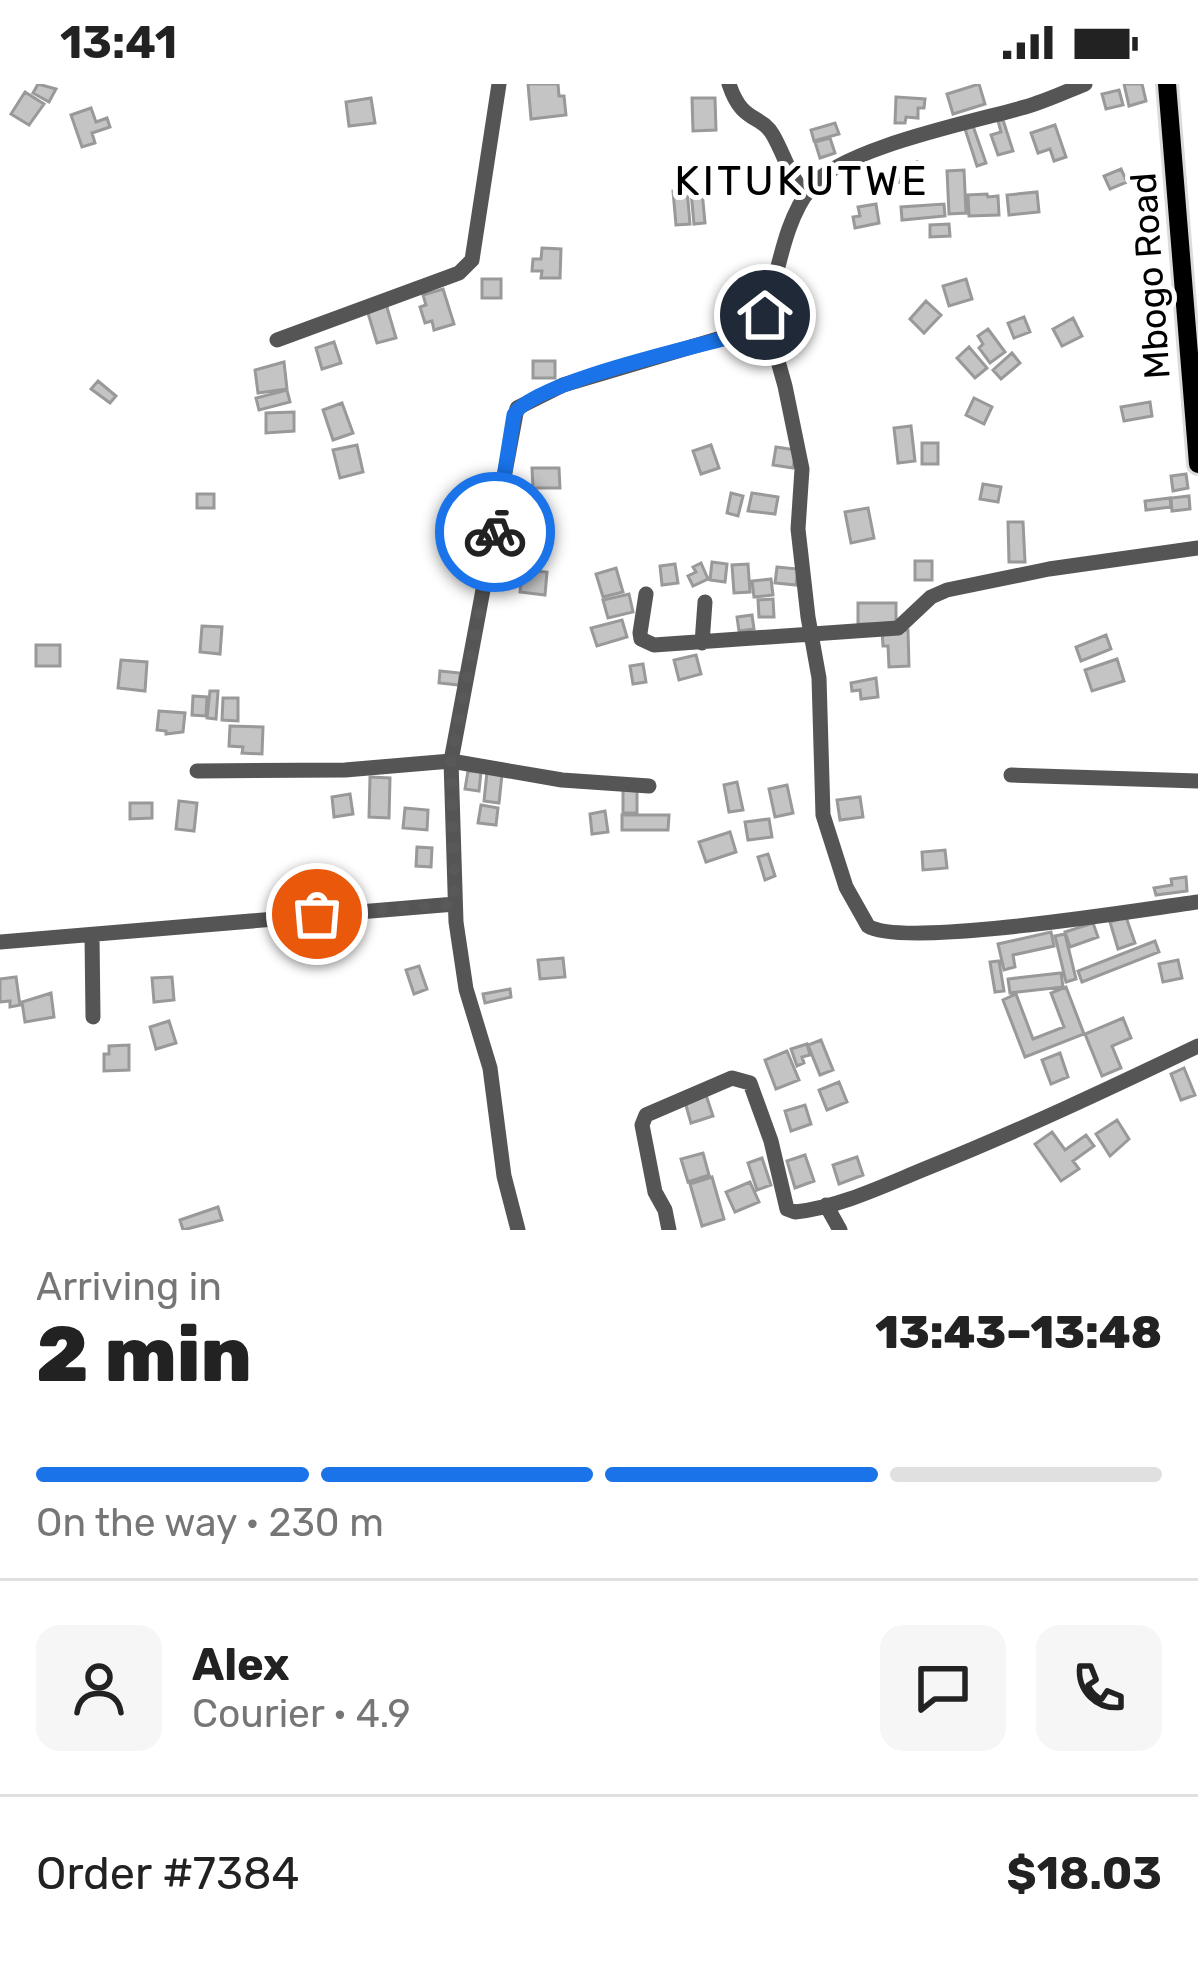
<!DOCTYPE html>
<html lang="en">
<head>
<meta charset="utf-8">
<style>
	:root { --surface:#fff; --page:#f6f6f6; --text:#222; --muted:#767676; --line:#e0e0e0; --accent:#1a73e8 }
	body { margin:0; font-family:Rubik,sans-serif; background:var(--page); color:var(--text); height:100vh; display:flex; flex-direction:column; font-size:45px; white-space:nowrap }
	* { box-sizing:border-box; margin:0 }
	p { font-size:39px; color:var(--muted) }
	.icon { flex:none; width:66px; height:66px; fill:none; stroke:currentColor; stroke-width:2; stroke-linecap:round; stroke-linejoin:round }
	.map { position:relative; height:1146px; overflow:hidden }
	.drawer { display:flex; flex-direction:column; background:var(--surface); flex:1 }
	.drawer>* { flex:none }
	.pin { position:absolute; display:grid; place-items:center; width:102px; height:102px; color:#fff; margin:-51px; border:6px solid #fff; border-radius:50%; box-shadow:0 3px 12px #0007 }
	.courier { position:absolute; display:grid; place-items:center; width:120px; height:120px; margin:-60px; border:9px solid #1a73e8; border-radius:50%; background:#fff; color:#222; box-shadow:0 3px 15px #0007 }
	.summary em { font-style:normal; font-weight:800 }
	.summary div { display:flex; flex-direction:column-reverse }
	.summary { display:flex; align-items:center; justify-content:space-between; height:204px; padding:0 36px }
	h1 { font-size:78px; font-weight:800; line-height:90px }
	.bar { display:grid; grid-template-columns:repeat(4,1fr); gap:18px 12px; align-content:center; height:144px; padding:0 36px }
	.bar i { height:15px; border-radius:9px; background:var(--line) }
	.bar .current { background:var(--accent) }
	.bar p { grid-column:span 4 }
	.line { display:flex; align-items:center; gap:30px; padding:0 36px; border-top:3px solid var(--line) }
	.line div { flex:1 }
	.round { display:grid; place-items:center; flex:none; width:126px; height:126px; border-radius:24px; background:var(--page) }
	.status { display:flex; justify-content:space-between; align-items:center; height:84px; padding:0 60px; background:var(--surface); direction:ltr }
	.status svg { height:33px; fill:currentColor }
	.map>svg:first-child { display:block }
	.building { fill:#c4c4c4; stroke:#999; stroke-width:3 }
	.lines { fill:none; stroke-linecap:round; stroke-linejoin:round }
	.major-casing { stroke:#dbdbdb; stroke-width:24 }
	.minor { stroke:#555; stroke-width:15 }
	.major { stroke:#000; stroke-width:18 }
	.done { stroke:#595959; stroke-width:12; stroke-dasharray:0 21.6 }
	.route { stroke:#1a73e8; stroke-width:15 }
	.labels { text-anchor:middle; dominant-baseline:central; stroke-width:10; stroke-linejoin:round; paint-order:stroke }
	.street-label { font-size:36px; fill:#000; stroke:#fff }
	.quarter-label { font-size:42px; letter-spacing:3px; fill:#000; stroke:#fff }
</style>
</head>
<body>
<div class="status"><b>13:41</b><svg viewBox="0 0 49 12"><path d="M0 12V9h3v3zM5 12V6h3v6zM10 12V3h3v9zM15 12V0h3v12zM26 1h20v11H26zM47 4h2v5h-2z"/></svg></div>
<div class="map">
<svg width="1198" height="1146" viewBox="0 0 1198 1146">
	<rect width="100%" height="100%" fill="#fff"/>
	<path class="building" d="M38,0L56,5L49,18L33,9Z
		M528,0H558L559,12H564L566,31L531,35Z
		M979,0L985,20L953,30L947,10Z
		M1124,0H1142L1146,17L1129,22Z
		M1119,6L1123,21L1106,25L1102,10Z
		M25,8L44,20L29,41L11,30Z
		M896,13L925,15L924,24H918V34L906,33L905,39H895Z
		M371,14L375,39L349,42L346,18Z
		M692,14H715L716,46L693,47Z
		M91,24L96,38L107,34L110,43L92,49L95,59L82,63L71,31Z
		M1003,36L1013,67L998,71L991,51L1001,48L998,37Z
		M835,39L839,50L814,57L811,46Z
		M1055,41L1066,73L1054,77L1050,65L1038,69L1031,49Z
		M973,42L986,79L977,82L965,45Z
		M830,54L835,69L820,74L815,58Z
		M917,78L921,91L896,99L892,87Z
		M1121,85L1127,98L1110,105L1104,92Z
		M964,86L966,129L949,130L947,87Z
		M687,105L690,140L676,141L673,107Z
		M702,107L705,139L694,140L691,108Z
		M1037,108L1039,128L1009,131L1007,111Z
		M987,110L988,113L998,112L999,131L969,132L968,111Z
		M876,120L879,139L855,144L853,133L860,132L858,123Z
		M944,120L945,132L902,136L901,123Z
		M949,140L950,152L930,153V141Z
		M542,164L561,165L560,194H541L542,187H532L533,175H541Z
		M482,195H501V214H482Z
		M966,195L972,215L949,222L943,202Z
		M443,205L454,240L434,246L432,237L425,239L420,223L426,221L423,211Z
		M926,217L941,231L924,249L910,235Z
		M386,220L396,254L377,259L367,226Z
		M1024,233L1030,248L1014,254L1008,239Z
		M1073,234L1082,252L1062,262L1053,245Z
		M988,245L1005,268L990,279L979,264L983,260L978,252Z
		M334,258L341,279L322,285L316,264Z
		M969,263L987,284L975,294L957,274Z
		M1012,269L1020,279L1001,295L993,286Z
		M533,277H555V294H533Z
		M284,278L287,305L258,309L255,286Z
		M98,297L116,312L110,319L91,305Z
		M287,306L290,318L259,326L256,314Z
		M974,314L992,323L984,340L966,331Z
		M1150,318L1152,332L1124,337L1121,323Z
		M342,319L353,349L333,356L323,326Z
		M294,328V347L266,349V329Z
		M911,342L915,377L898,379L894,344Z
		M922,359H938V380H922Z
		M357,361L363,388L340,394L333,366Z
		M711,361L719,384L701,390L693,367Z
		M776,363L796,366L793,384L773,381Z
		M532,384H559L560,404H533Z
		M1186,390L1188,404L1173,407L1171,392Z
		M983,400L1001,403L998,418L980,415Z
		M731,409L743,412L738,432L727,429Z
		M752,409L778,413L775,430L748,427Z
		M197,410H214V424H197Z
		M1189,412L1190,425L1172,427L1171,414Z
		M1170,414L1171,423L1146,426L1145,417Z
		M868,424L874,454L851,459L845,428Z
		M1008,438H1023L1025,478H1009Z
		M915,477H932V496H915Z
		M712,478L727,480L725,498L710,496Z
		M701,479L708,495L693,502L688,492L696,488L693,483Z
		M675,480L678,499L662,501L660,482Z
		M748,480L750,508L734,509L732,481Z
		M777,483L798,485L796,501L775,499Z
		M502,484L518,487L514,503L499,500Z
		M616,484L623,508L603,513L596,490Z
		M522,486L547,488L545,511L520,508Z
		M771,495L773,511L754,513L752,497Z
		M629,510L633,528L608,534L603,516Z
		M773,515L774,533H759L758,516Z
		M858,519H896V540H858Z
		M752,531L754,545L739,547L737,533Z
		M622,536L627,553L597,562L591,544Z
		M202,542L222,543L220,570L200,568Z
		M908,546L909,582L889,583L888,562H883L882,547Z
		M1106,551L1111,565L1081,577L1076,563Z
		M36,561H60V582H36Z
		M696,571L701,590L679,596L674,576Z
		M1117,575L1124,597L1092,607L1085,586Z
		M121,576L147,578L145,607L118,604Z
		M643,580L646,598L633,600L630,582Z
		M440,587L460,589L459,601L439,599Z
		M876,594L878,613L861,615L860,606L852,607L851,599Z
		M210,607H218L216,635L207,634Z
		M193,612L207,613L206,632L192,631Z
		M223,614H238V637L222,636Z
		M159,627L185,629L183,648L166,650V647L157,646Z
		M230,642L263,643L262,670L242,669L243,663L229,662Z
		M468,687L481,688L479,707L465,705Z
		M487,688L502,690L499,719L484,717Z
		M370,693L390,694L389,734L369,733Z
		M737,698L743,726L729,728L724,701Z
		M787,701L793,729L775,733L769,705Z
		M623,704H637V729H623Z
		M350,710L353,730L334,733L332,713Z
		M860,713L863,733L840,736L837,716Z
		M179,717L197,719L194,747L176,745Z
		M130,719H152V734L130,735Z
		M481,721L498,724L496,741L478,739Z
		M405,724L428,726L427,746L403,744Z
		M605,727L608,748L592,750L590,730Z
		M622,731H669L668,746H622Z
		M769,735L772,753L748,756L745,738Z
		M730,748L736,768L706,778L699,758Z
		M417,763L432,764L431,783L416,782Z
		M945,766L947,784L923,786L922,768Z
		M768,770L775,792L765,796L758,773Z
		M1186,793L1187,807L1156,811L1154,804L1172,801L1171,795Z
		M1126,833L1135,859L1118,865L1110,838Z
		M1093,839L1098,853L1070,863L1065,848Z
		M1051,848L1054,862L1013,871L1015,883L1004,886L998,860Z
		M1065,850L1076,895L1066,898L1055,852Z
		M1155,857L1159,868L1082,898L1078,887Z
		M563,874L565,893L540,895L538,876Z
		M1178,876L1182,894L1163,898L1159,880Z
		M999,877L1004,907L995,908L990,878Z
		M419,882L427,905L414,910L406,886Z
		M1061,889L1063,903L1010,909L1008,895Z
		M16,893L20,921L10,923V917L0,918V895Z
		M172,893L174,916L154,918L152,894Z
		M1066,903L1084,950L1025,973L1003,916L1016,910L1033,955L1064,943L1051,909Z
		M510,905L511,913L485,919L483,910Z
		M51,909L54,933L25,938L22,918Z
		M1123,934L1131,954L1112,962L1121,984L1102,992L1085,950Z
		M169,937L176,959L156,965L150,943Z
		M821,956L833,986L820,991L808,961Z
		M807,960L810,971L802,973L804,979L797,982L791,965Z
		M129,961V986L104,987V970H109V962Z
		M787,967L799,996L776,1005L765,976Z
		M1060,969L1068,993L1051,1000L1042,976Z
		M1184,984L1195,1011L1181,1016L1171,990Z
		M839,998L847,1018L827,1026L819,1006Z
		M706,1011L713,1032L691,1039L685,1018Z
		M805,1021L811,1040L791,1047L785,1027Z
		M1117,1036L1129,1055L1110,1072L1096,1050Z
		M1052,1048L1065,1066L1086,1051L1094,1062L1073,1077L1079,1085L1061,1097L1035,1060Z
		M703,1069L709,1091L688,1098L681,1075Z
		M805,1071L814,1097L795,1104L787,1077Z
		M857,1073L863,1091L839,1100L833,1081Z
		M762,1074L771,1101L757,1106L748,1079Z
		M712,1093L724,1135L702,1142L690,1100Z
		M750,1098L759,1118L735,1128L726,1108Z
		M218,1123L222,1136L183,1146L180,1136Z"/>
	<g class="lines">
		<defs>
			<path id="major" d="M1167,0L1198,380"/>
		</defs>
		<use href="#major" class="major-casing"/>
		<path class="minor" d="M729,0C742,40 760,29 773,51C785,72 789,92 806,111
			M765,231L785,302L802,385L798,445L808,533L819,594L823,731L846,803L868,842C903,865 1144,825 1198,818
			M277,256L459,189L472,176L499,0
			M646,510L640,549L641,555L654,561L898,544L931,513L947,506L1049,485L1198,464
			M702,559L705,518
			M197,687L345,686L451,677L562,696L649,702
			M1011,691L1198,697
			M92,851L93,933
			M0,858L455,820
			M826,1121L840,1146
			M518,1146L504,1092L490,984L466,905L456,838L451,677L517,324L563,301L755,244L765,231C779,188 783,139 811,103C841,64 977,37 1025,23C1046,17 1065,8 1085,0
			M669,1146L665,1126L655,1108L642,1041L646,1031L732,994L750,999L771,1057L787,1125L795,1128C840,1123 885,1101 927,1084C1019,1047 1108,1005 1198,962"/>
		<use href="#major" class="major"/>
	</g>
	<g class="lines">
		<path class="done" d="M317,830L455,820L451,677L495,448"/>
		<path class="route" d="M495,448L514,331C529,300 694,263 734,252L754,244L765,231"/>
	</g>
	<g class="labels">
		<g class="street-label">
			<text transform="translate(1150 192) rotate(-94)">Mbogo Road</text>
		</g>
		<g class="quarter-label">
			<text x="802" y="97">KITUKUTWE</text>
		</g>
	</g>
</svg>
<div class="pin" style="left:317px;top:830px;background:#ea580c"><svg class="icon" aria-label="bag" viewBox="0 0 24 24"><path d="M5 8h14l-1 12H6zM9 8a3 3 0 0 1 6 0"/></svg></div>
<div class="pin" style="left:765px;top:231px;background:#1f2937"><svg class="icon" aria-label="home" viewBox="0 0 24 24"><path d="M3 11l9-7 9 7M6 9v11h12V9"/></svg></div>
<div class="courier" style="left:495px;top:448px"><svg class="icon" aria-label="bike" viewBox="0 0 24 24"><circle cx="6" cy="16" r="4"/><circle cx="18" cy="16" r="4"/><path d="M6 16l4-8h5l3 8M10 8l3 8H6M13 5h3"/></svg></div>
</div>
<section class="drawer">
<div class="summary"><div><h1>2 min</h1><p>Arriving in</p></div><em>13:43–13:48</em></div>
<div class="bar"><i class="current"></i><i class="current"></i><i class="current"></i><i></i><p>On the way · 230 m</p></div>
<div class="line" style="height:216px"><a class="round"><svg class="icon" aria-label="person" viewBox="0 0 24 24"><circle cx="12" cy="8" r="4"/><path d="M4 21q1-7 8-7t8 7"/></svg></a><div><b>Alex</b><p>Courier · 4.9</p></div><a class="round"><svg class="icon" aria-label="chat" viewBox="0 0 24 24"><path d="M4 5h16v11H9l-5 4z"/></svg></a><a class="round"><svg class="icon" aria-label="phone" viewBox="0 0 24 24"><path d="M5 4h4l2 5-3 2q2 4 5 5l2-3 5 2v4C11 20 4 13 5 4z"/></svg></a></div>
<div class="line" style="height:156px"><div>Order #7384</div><b>$18.03</b></div>
</section>
</body>
</html>
